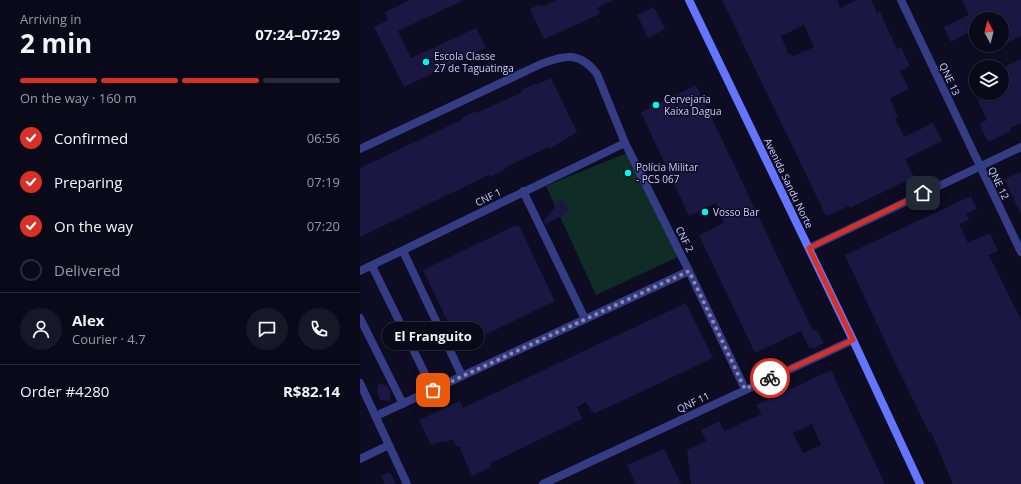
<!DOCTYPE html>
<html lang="en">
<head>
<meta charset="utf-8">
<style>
	:root { --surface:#0a091a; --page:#181727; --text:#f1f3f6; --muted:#999aa2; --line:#2a2a39; --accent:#d93025 }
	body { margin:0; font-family:"Open Sans",sans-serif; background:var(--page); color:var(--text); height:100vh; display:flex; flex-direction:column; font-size:15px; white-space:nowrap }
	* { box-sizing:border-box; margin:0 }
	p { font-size:13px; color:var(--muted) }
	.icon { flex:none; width:22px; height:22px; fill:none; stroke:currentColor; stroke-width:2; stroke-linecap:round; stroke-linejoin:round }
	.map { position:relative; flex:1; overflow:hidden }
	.side { display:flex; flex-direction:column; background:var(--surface); width:360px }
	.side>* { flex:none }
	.needle { width:26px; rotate:353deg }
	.tools { position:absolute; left:609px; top:12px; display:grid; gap:8px }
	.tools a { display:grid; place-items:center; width:40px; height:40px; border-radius:50%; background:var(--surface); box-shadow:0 1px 3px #0004,0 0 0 1px var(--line); font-size:20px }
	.pin { position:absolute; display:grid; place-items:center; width:34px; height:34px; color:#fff; margin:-17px; border-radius:8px; box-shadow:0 2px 6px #0006 }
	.courier { position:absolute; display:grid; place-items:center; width:40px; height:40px; margin:-20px; border:3px solid #d93025; border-radius:50%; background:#fff; color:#222; box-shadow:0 1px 5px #0007 }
	.bubble { position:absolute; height:28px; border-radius:14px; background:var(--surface); box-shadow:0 1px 3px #0004,0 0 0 1px var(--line); font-size:13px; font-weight:700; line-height:28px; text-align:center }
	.headline em { font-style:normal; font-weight:700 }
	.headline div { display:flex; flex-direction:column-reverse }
	.headline { display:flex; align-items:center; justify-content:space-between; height:68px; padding:0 20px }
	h1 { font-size:26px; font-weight:700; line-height:30px }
	.bar { display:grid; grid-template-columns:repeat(4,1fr); gap:6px 4px; align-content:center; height:48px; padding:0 20px }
	.bar i { height:5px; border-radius:3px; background:var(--line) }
	.bar .current { background:var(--accent) }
	.bar p { grid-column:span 4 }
	.line { display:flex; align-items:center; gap:10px; padding:0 20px; border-top:1px solid var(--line) }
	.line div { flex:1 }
	.round { display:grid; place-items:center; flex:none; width:42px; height:42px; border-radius:21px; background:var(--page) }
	ol { padding:0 20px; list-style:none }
	li { display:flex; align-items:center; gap:12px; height:44px }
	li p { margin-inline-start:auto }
	li .icon { padding:4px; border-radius:50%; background:var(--accent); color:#fff; stroke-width:4 }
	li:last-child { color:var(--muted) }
	li i { width:22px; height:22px; border:2px solid var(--line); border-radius:50% }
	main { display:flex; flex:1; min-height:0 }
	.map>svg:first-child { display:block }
	.green { fill:#0f2c27 }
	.building { fill:#1a1743; fill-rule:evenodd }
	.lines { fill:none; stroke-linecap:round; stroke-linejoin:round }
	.lane { stroke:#343d83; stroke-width:8 }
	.street { stroke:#343d83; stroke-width:8 }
	.secondary { stroke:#6476ff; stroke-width:8 }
	.done { stroke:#8a8ab2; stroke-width:4; stroke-dasharray:0 7.2 }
	.route { stroke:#d93025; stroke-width:5 }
	.poi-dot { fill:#00f8ed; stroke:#0d0c22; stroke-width:1.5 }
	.labels { text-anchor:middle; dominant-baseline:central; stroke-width:3; stroke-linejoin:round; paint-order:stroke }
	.poi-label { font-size:10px; fill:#cdceff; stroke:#0d0c22; text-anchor:start }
	.street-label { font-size:10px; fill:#cdceff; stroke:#0d0c22 }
</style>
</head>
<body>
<main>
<section class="side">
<div class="headline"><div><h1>2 min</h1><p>Arriving in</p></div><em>07:24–07:29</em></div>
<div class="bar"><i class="current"></i><i class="current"></i><i class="current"></i><i></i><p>On the way · 160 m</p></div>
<ol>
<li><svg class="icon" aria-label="check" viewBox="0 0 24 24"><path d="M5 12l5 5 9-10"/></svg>Confirmed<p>06:56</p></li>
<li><svg class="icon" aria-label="check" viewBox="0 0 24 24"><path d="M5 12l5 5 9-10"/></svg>Preparing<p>07:19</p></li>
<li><svg class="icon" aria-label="check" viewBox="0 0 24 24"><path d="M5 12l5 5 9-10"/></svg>On the way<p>07:20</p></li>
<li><i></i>Delivered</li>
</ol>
<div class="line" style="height:72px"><a class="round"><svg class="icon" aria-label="person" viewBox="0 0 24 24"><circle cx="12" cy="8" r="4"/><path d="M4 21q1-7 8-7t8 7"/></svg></a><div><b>Alex</b><p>Courier · 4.7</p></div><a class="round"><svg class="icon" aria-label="chat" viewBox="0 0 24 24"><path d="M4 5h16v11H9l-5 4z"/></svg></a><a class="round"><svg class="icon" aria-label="phone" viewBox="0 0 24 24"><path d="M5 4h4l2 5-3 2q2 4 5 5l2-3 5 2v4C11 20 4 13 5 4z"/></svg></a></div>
<div class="line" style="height:52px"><div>Order #4280</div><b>R$82.14</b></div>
</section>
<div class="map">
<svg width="661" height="484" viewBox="0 0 661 484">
	<rect width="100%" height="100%" fill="#0d0c22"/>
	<path class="green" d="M269,152L320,256L236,295L186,186Z"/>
	<path class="building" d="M50,0H104L38,31L51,58L116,28L126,48L44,87L14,27L28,20L25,12Z
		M196,0H254L237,8L240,14L184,39L170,9L180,4L181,7Z
		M362,0H477L480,8L497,0H511L517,13L520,12L537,49L541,47L550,66L540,71L549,89L530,98L538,117L535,118L544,137L573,123L582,141L545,159L554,177L490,208L489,206L466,216ZM444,25L454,47L433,56L432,54L429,55L421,36Z
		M602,0H661V36L642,45V19H616V28L591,42L584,27L609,15Z
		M294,7L305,29L288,38L277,15Z
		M661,59V123L649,128L651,131L628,142L619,123L627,120L618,101L635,93H642V68Z
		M191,78L217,132L191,148L188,147L144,168L145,170L130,177L129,175L0,237V168L103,119L102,118L116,111L117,113L162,92L161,90L174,84L176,85Z
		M336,85L452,329L457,331L464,343L452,349V347L449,348L441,331L395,353L339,235L364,223L356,203L329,216L281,112Z
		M661,172V214L644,179Z
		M611,196L617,209L606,214L609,220L599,224L608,243L630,233L638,251L629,255L661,320V484H593L571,432H569L537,367L485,255Z
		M201,199L210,212L185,224L184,221Z
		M156,225L157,227L159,226L195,301L102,346L101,344L99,345L63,270Z
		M326,303L353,358L234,414L226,402L217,407L222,419L129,464L131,467L112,476L99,446L97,447L93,439L84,443L83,441L71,445L59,420L100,401L103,408Z
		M471,370L525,484H331L327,450L346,441L341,430L359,421L364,431L402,414L396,405ZM452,424L461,445L443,453L433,433Z
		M18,383L28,386L30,391V401L20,400L17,391Z
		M304,449L321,484H276L267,465Z
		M30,472L36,484H25L21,476Z"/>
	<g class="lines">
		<path class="lane" d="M43,251L102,376
			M12,266L73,390
			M0,318L43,404"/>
		<path class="street" d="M541,0L661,252
			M0,149L181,64C204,55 220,51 237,74L265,143L329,271L385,389
			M163,191L225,319
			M449,248L661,147
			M0,271L265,143
			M0,383L47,484
			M16,416L329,271
			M0,459L29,445
			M183,484L493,340"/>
		<path class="secondary" d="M329,0L493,340L560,484"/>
	</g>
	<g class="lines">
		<path class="done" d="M73,390L329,271L385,389L410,378"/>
		<path class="route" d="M410,378L493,340L449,248L563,193"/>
	</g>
	<g class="poi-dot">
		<circle cx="66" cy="62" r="4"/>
		<circle cx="296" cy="105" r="4"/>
		<circle cx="268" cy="173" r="4"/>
		<circle cx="345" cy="212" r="4"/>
	</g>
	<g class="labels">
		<g class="poi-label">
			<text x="74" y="56">Escola Classe<tspan x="74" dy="12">27 de Taguatinga</tspan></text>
			<text x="304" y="99">Cervejaria<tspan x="304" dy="12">Kaixa Dagua</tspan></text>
			<text x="276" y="167">Polícia Militar<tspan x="276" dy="12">- PCS 067</tspan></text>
			<text x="353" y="212">Vosso Bar</text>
		</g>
		<g class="street-label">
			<text transform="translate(590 79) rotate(65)">QNE 13</text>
			<text transform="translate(429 183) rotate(64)">Avenida Sandu Norte</text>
			<text transform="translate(639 183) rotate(64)">QNE 12</text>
			<text transform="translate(128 197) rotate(-26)">CNF 1</text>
			<text transform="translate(325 239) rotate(63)">CNF 2</text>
			<text transform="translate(333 402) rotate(-25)">QNF 11</text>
		</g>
	</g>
</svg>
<div class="tools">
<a><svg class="needle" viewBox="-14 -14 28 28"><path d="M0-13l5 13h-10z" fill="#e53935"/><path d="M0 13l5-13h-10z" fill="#999aa2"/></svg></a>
<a><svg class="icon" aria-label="layers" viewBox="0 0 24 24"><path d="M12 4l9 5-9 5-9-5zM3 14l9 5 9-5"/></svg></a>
</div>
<div class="pin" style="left:73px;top:390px;background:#ea580c"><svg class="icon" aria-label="bag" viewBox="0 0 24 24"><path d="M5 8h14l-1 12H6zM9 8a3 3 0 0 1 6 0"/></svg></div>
<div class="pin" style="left:563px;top:193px;background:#1f2937"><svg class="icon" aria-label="home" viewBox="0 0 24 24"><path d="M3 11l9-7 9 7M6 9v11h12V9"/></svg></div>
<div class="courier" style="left:410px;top:378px"><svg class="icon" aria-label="bike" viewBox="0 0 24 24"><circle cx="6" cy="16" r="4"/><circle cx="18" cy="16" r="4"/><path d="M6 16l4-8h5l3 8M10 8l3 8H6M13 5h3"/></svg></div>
<div class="bubble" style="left:22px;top:322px;width:102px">El Franguito</div>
</div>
</main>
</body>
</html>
